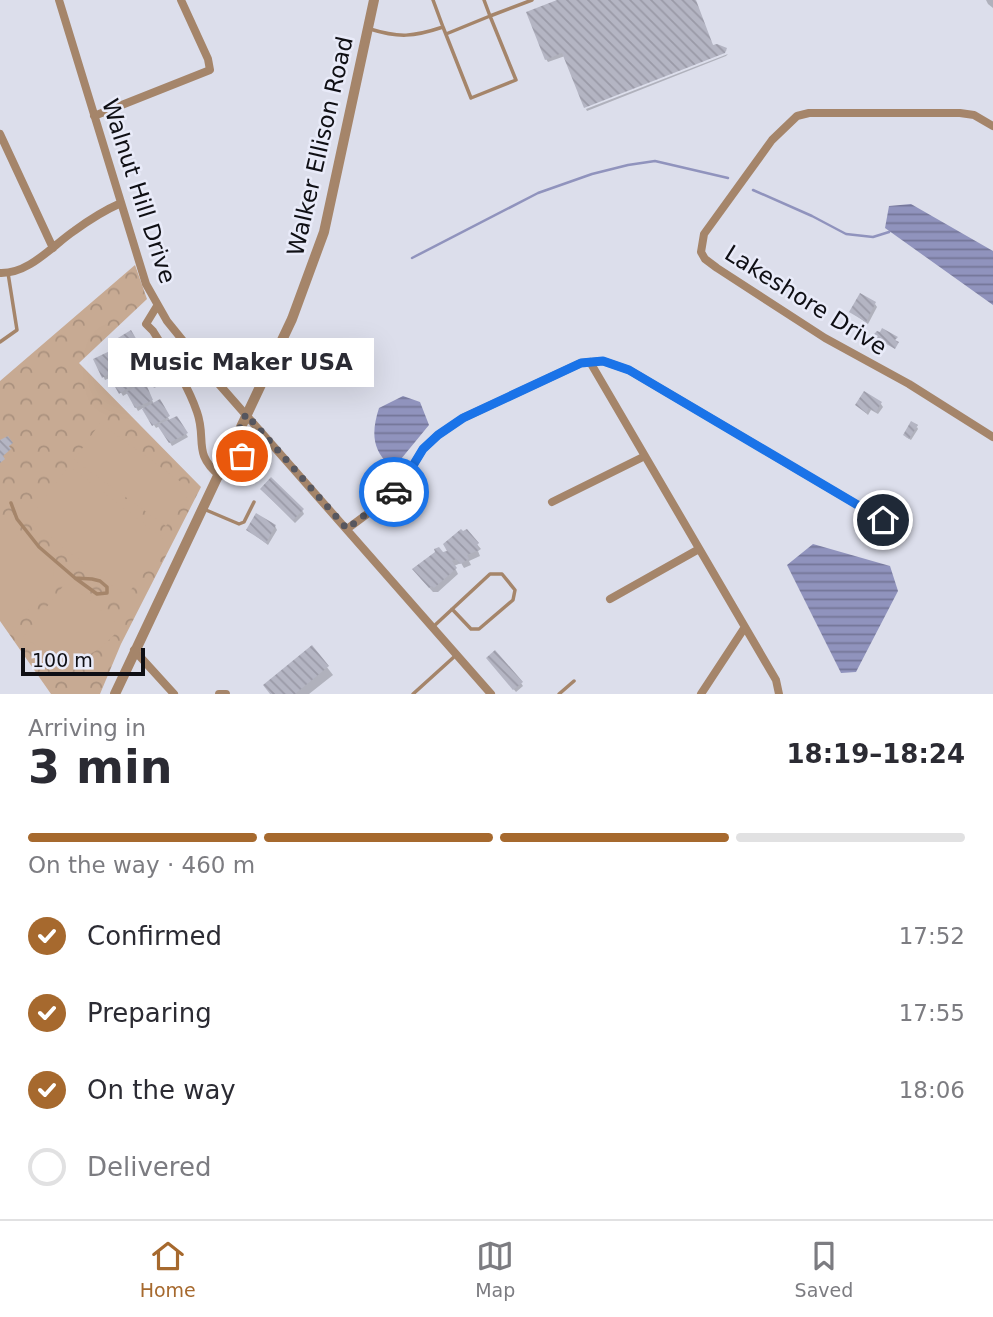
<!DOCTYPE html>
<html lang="en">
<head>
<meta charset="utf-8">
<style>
	:root { --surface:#fff; --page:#f7f7f7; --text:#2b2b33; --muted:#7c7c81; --line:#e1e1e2; --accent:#a6692e }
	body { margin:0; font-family:"DejaVu Sans",sans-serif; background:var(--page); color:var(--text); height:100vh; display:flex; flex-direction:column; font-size:26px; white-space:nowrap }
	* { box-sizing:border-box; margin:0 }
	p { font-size:23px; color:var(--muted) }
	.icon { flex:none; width:38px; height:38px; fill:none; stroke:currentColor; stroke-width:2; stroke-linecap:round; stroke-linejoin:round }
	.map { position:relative; height:694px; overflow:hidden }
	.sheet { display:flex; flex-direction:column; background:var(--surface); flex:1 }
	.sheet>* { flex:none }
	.scale { position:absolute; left:21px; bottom:18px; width:124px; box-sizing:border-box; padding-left:7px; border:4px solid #0f0f14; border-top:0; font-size:19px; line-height:24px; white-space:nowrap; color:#0f0f14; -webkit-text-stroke:5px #e9ebf9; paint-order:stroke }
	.pin { position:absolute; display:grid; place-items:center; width:60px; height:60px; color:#fff; margin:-30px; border:4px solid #fff; border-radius:50%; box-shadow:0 2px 7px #0007 }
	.courier { position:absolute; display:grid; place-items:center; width:70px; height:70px; margin:-35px; border:5px solid #1a73e8; border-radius:50%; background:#fff; color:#222; box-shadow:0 2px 9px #0007 }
	.bubble { position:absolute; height:49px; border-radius:0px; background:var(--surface); box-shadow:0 7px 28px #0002; font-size:23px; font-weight:700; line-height:49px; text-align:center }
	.head em { font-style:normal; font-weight:700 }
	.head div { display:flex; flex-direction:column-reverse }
	.head { display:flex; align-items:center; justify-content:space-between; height:119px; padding:0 28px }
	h1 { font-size:46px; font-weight:700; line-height:52px }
	.bar { display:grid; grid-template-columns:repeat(4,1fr); gap:10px 7px; align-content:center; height:84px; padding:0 28px }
	.bar i { height:9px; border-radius:5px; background:var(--line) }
	.bar .active { background:var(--accent) }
	.bar p { grid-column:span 4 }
	ol { padding:0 28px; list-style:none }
	li { display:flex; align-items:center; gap:21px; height:77px }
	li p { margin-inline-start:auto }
	li .icon { padding:7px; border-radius:50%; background:var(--accent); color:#fff; stroke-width:4 }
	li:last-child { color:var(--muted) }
	li i { width:38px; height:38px; border:4px solid var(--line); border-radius:50% }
	.menu { display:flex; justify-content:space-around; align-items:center; height:98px; border-top:2px solid var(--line); background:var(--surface); font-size:19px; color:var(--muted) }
	.menu a { display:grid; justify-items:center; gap:4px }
	.menu .active { color:var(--accent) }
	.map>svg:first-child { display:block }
	.park { fill:url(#park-crowns) }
	.pitch { fill:#c7aa93 }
	.water { fill:url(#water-rules) }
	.shadow { fill:#0003 }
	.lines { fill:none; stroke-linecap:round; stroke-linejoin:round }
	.stream { stroke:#9093bd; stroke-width:2.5 }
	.building { fill:url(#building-back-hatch) }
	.service { stroke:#a5856a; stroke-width:3.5 }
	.minor { stroke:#a5856a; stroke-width:8 }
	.tertiary { stroke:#a5856a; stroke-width:10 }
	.done { stroke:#57575f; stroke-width:7; stroke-dasharray:0 12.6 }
	.route { stroke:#1a73e8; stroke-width:9 }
	.labels { text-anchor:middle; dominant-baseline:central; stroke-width:5; stroke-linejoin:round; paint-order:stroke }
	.street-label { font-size:23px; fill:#0f0f14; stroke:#e9ebf9 }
</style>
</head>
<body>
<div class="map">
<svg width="993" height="694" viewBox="0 0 993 694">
	<defs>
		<pattern id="park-crowns" width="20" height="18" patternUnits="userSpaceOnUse" patternTransform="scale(1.75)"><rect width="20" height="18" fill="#c7aa93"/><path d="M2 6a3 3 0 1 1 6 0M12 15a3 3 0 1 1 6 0" fill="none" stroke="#aa917e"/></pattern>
		<pattern id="water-rules" width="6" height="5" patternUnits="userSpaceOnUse" patternTransform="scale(1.75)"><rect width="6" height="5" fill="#9093bd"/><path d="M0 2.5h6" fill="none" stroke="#747698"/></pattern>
		<pattern id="building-back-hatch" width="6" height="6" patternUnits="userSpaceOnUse" patternTransform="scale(1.75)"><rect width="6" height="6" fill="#b4b5c3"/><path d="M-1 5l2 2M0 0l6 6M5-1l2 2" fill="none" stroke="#9a9aa7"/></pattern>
	</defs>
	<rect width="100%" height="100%" fill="#dcdeeb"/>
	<path class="park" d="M135,265L147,299L79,363L201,487L121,644L100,694H51L0,621V381Z"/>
	<path class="pitch" d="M100,423L192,490L166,526L74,460Z
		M69,466L168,542L126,596L28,520Z
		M5,524L53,568L54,575L15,628L0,618V529Z
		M70,584L121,627C87,668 65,666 23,637L64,585Z"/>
	<path class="water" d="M911,204L993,251V305L885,228L889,206Z
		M403,396L420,402L429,425L401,459L389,465C371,448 372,430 379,408Z
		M813,544L890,566L898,591L856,672L841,673L787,565Z"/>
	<path class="shadow" d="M562,0H695L713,47L727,50L585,106L565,56L548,62L546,59Z
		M986,0H993V8L988,4Z
		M728,54L726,56L587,111L586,109Z
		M875,304L877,307L868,324L851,312Z
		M131,333L142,352L127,361L115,341Z
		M111,352L122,371L127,368L138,388L144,385L154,404L160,402L170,421L176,418L188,437L172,446L160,426L156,428L143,408L138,411L128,393L123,396L112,377L105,380L96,360Z
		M881,404L883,407L878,414L871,410L868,415L857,405Z
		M917,427L918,429L911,440L906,437L905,435Z
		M264,492L302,510L304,514L295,523Z
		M275,526L277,530L268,545L248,530Z
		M466,531L481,549L478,551L480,556L469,561L471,565L464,568L461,563L454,566L458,574L438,592H433L417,574L449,552Z
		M312,648L333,675L309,694H271Z
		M491,661L521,683L523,686L516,692Z"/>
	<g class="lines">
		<path class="stream" d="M753,190L812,216L846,234L873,237L889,232
			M412,258L538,193L592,174L628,165L655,161L728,178"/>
	</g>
	<path class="building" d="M557,0H696L713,45L717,44L727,48L725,53L584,108L562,53L545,60L526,12Z
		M860,293L876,302L866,322L849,312Z
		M882,328L898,337L895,340L899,342L895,349L876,338L878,336L874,334L877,331L880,332Z
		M131,330L141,347L124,358L113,341Z
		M112,350L121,367L102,378L93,359Z
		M128,366L137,382L119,394L109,376Z
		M160,366L168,381L154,388L146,375Z
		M145,382L153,400L135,408L126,392Z
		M864,391L882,402L876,412L869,408L866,413L855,405Z
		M160,399L170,416L152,426L142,409Z
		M177,416L188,433L169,443L157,425Z
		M911,421L918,425L909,439L903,435Z
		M8,436L13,443L9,446L11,449L3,456L5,459L0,463V440Z
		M244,462L250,465L244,477L238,474Z
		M271,477L304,509L293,520L260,489Z
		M256,513L276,525L266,543L246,530Z
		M461,529L463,531L467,529L479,543L477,545L479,550L467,555L469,559L460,564L456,559L452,561L457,568L434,588L432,586L429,588L412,569L435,552L434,549L439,547L443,552L447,551L443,544Z
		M312,645L329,666L295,694H270L263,685Z
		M495,650L523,682L513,690L486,658Z"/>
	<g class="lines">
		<path class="service" d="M484,0L490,16L532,0
			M443,27L471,98L516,80L490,16L446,34
			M370,29C399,38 413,37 443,27L433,0
			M0,342L17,330L8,273
			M232,451L242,456
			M11,503L17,519L39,547L75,578L92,579L100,581L107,587V593L97,594L75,578
			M206,510L239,524L244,522L254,502
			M434,626L490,574H502L515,590L513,600L479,629H471L452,609
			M413,694L455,656
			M559,694L574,681"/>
		<path class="minor" d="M59,0L146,284L167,321L210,374L491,694
			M94,116L210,70L208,59L181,0
			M993,126L974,115L960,113H809L797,116L772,140L704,234L701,252L705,259L717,268L825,338L909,384L993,437
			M0,134L53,248
			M0,273C29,274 52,246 74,231C89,220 105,210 121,203
			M157,306L146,324L153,331C169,357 187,383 197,412C207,440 192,453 220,476
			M590,362L776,680L779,694
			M552,502L645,456
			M347,529L386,500L403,482L423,449L438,435L463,418L581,363L603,361L629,370L883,520L896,538
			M610,599L699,549
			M134,650L174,694
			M219,694H226
			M701,694L745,627"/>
		<path class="tertiary" d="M115,694L292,319L324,232L374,0"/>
	</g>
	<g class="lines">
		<path class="done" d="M242,456L230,450L246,414L347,529L394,492"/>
		<path class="route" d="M394,492L403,482L423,449L438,435L463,418L581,363L603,361L629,370L883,520"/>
	</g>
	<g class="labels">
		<g class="street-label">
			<text transform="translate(320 146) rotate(-77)">Walker Ellison Road</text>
			<text transform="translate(139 191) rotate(72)">Walnut Hill Drive</text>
			<text transform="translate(806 300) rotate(32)">Lakeshore Drive</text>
		</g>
	</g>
</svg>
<div class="scale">100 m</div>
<div class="pin" style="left:242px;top:456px;background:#ea580c"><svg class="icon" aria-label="bag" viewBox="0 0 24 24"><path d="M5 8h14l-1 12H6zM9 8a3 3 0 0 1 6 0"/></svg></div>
<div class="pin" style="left:883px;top:520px;background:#1f2937"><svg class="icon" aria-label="home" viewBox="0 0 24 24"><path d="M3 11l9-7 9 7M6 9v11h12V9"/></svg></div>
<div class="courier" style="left:394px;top:492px"><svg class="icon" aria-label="car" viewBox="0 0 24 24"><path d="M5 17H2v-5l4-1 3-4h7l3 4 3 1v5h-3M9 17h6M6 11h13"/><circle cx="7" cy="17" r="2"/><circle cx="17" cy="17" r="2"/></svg></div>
<div class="bubble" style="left:108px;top:338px;width:266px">Music Maker USA</div>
</div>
<section class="sheet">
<div class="head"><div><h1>3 min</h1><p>Arriving in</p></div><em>18:19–18:24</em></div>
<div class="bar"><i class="active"></i><i class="active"></i><i class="active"></i><i></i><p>On the way · 460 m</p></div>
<ol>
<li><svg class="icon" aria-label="check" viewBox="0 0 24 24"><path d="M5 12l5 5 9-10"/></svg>Confirmed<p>17:52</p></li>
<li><svg class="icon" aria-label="check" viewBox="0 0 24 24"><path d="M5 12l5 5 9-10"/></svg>Preparing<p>17:55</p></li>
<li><svg class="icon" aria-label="check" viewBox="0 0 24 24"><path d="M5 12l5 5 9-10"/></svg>On the way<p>18:06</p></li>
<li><i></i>Delivered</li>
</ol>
</section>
<nav class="menu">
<a class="active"><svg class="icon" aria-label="home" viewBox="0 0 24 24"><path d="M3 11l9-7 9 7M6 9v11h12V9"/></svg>Home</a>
<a><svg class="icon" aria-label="map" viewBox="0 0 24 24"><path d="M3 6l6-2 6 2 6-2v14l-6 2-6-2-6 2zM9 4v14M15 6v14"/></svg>Map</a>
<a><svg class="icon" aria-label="saved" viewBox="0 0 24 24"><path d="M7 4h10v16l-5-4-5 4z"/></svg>Saved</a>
</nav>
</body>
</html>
